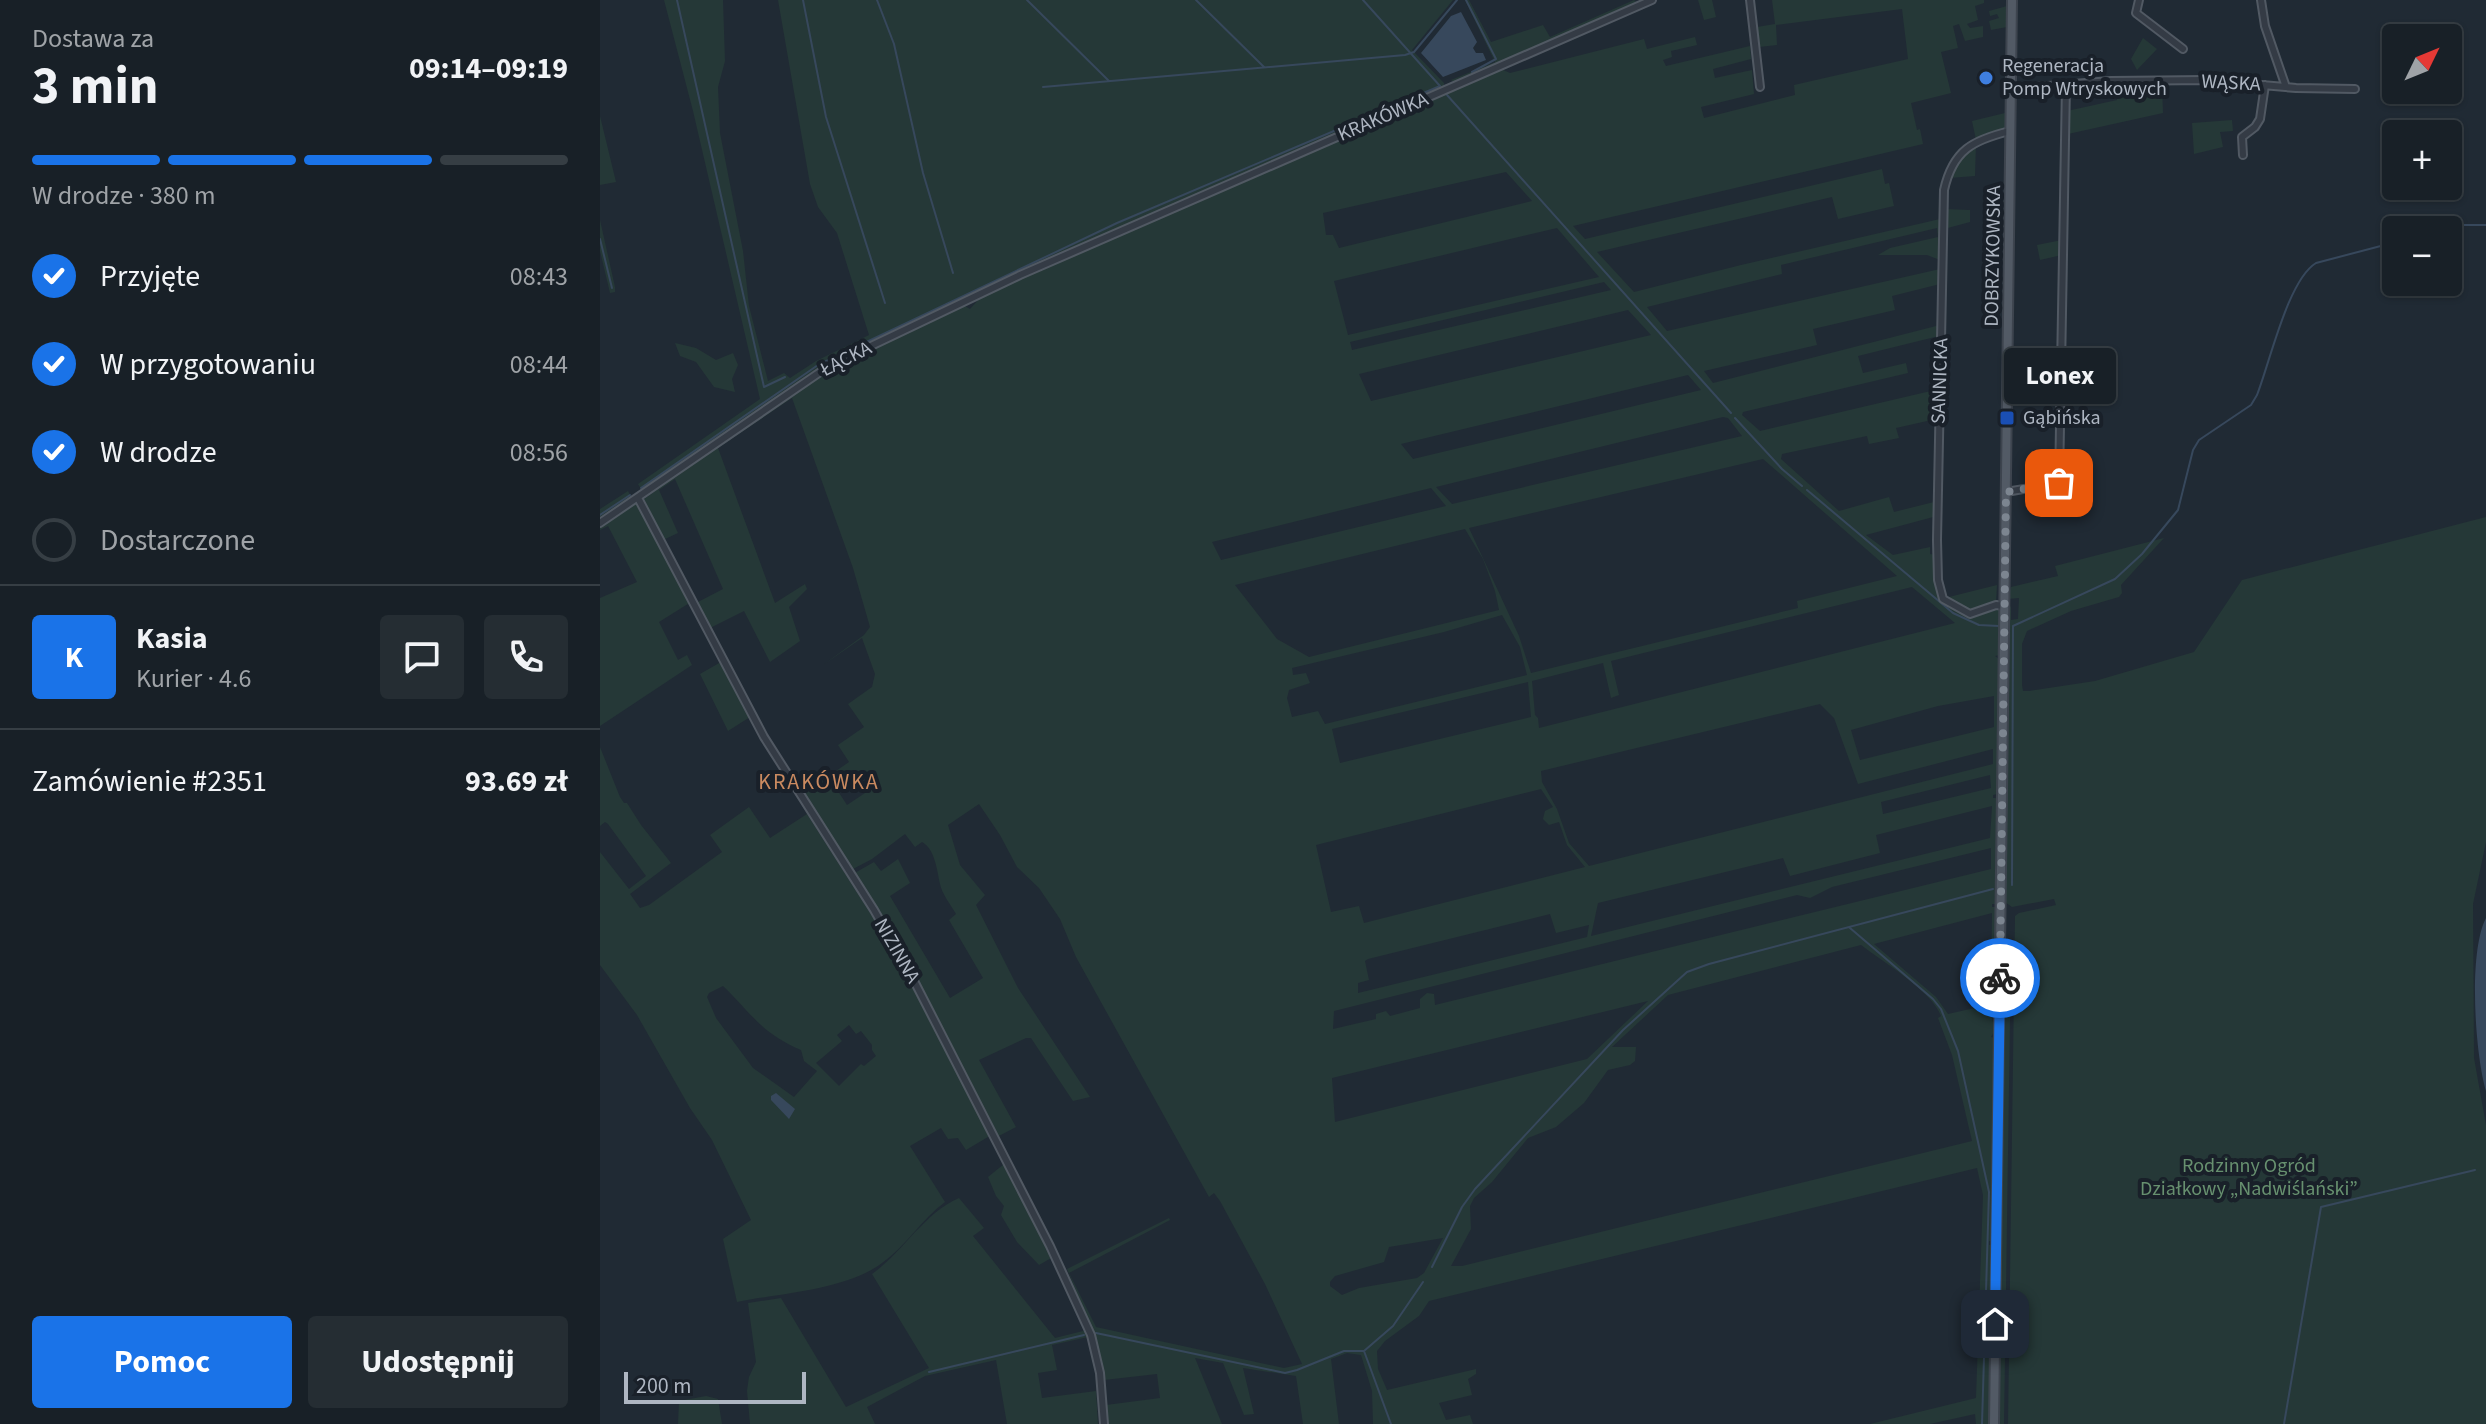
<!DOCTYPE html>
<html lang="pl">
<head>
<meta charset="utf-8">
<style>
	:root { --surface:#182027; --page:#252d33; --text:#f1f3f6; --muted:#9fa3a7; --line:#363e44; --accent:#1a73e8 }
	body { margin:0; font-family:"Source Sans 3",sans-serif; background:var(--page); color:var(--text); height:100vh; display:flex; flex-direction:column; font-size:30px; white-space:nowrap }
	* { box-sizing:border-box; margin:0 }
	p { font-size:26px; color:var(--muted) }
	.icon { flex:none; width:44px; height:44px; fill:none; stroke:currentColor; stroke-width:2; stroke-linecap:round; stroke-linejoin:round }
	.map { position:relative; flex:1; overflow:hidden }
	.drawer { display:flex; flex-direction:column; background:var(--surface); width:600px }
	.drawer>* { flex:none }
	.needle { width:52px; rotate:47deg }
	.controls { position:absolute; left:1782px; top:24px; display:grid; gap:16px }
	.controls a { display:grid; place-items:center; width:80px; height:80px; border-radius:8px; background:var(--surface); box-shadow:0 2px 6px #0004,0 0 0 2px var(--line); font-size:40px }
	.scale { position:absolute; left:24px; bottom:20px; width:182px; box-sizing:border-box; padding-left:8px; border:4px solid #aeb6c2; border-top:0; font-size:22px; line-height:28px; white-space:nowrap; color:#aeb6c2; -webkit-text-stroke:6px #192029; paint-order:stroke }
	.pin { position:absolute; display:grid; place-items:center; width:68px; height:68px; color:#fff; margin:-34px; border-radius:16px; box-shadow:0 4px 12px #0006 }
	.courier { position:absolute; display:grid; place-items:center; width:80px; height:80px; margin:-40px; border:6px solid #1a73e8; border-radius:50%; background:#fff; color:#222; box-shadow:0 2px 10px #0007 }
	.bubble { position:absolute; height:56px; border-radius:8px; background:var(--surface); box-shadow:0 2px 6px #0004,0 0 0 2px var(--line); font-size:26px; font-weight:700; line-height:56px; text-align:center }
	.headline em { font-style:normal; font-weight:700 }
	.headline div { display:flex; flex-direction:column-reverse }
	.headline { display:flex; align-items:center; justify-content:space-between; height:136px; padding:0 32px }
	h1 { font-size:52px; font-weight:700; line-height:60px }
	.bar { display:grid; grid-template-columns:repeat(4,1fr); gap:12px 8px; align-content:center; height:96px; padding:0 32px }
	.bar i { height:10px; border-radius:6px; background:var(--line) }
	.bar .on { background:var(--accent) }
	.bar p { grid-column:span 4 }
	.line { display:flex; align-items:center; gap:20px; padding:0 32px; border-top:2px solid var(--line) }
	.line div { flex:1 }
	.round { display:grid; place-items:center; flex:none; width:84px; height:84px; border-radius:8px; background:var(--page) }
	ol { padding:0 32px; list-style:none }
	li { display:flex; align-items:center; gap:24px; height:88px }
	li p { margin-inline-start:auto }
	li .icon { padding:8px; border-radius:50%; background:var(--accent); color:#fff; stroke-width:4 }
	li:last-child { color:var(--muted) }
	li i { width:44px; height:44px; border:4px solid var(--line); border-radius:50% }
	.button { display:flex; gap:16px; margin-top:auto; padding:16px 32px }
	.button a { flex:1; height:92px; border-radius:8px; background:var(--accent); color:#fff; font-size:32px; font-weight:700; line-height:92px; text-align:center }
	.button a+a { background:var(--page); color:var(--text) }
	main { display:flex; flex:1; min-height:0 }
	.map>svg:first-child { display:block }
	.green { fill:#253837; fill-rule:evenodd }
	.water { fill:#37485c }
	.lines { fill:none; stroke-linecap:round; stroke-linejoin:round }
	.stream { stroke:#37485c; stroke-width:2 }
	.minor-casing { stroke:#515963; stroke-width:10 }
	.major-casing { stroke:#3d444e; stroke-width:12 }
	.minor { stroke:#343b45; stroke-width:6 }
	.major { stroke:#525a65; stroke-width:8 }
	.done { stroke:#7c8590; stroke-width:8; stroke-dasharray:0 14.4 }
	.route { stroke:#1a73e8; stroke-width:10 }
	.shop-dot { fill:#3f7fe0; stroke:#192029; stroke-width:3 }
	.transit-dot { fill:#1a4fb4; stroke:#192029; stroke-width:3 }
	.labels { text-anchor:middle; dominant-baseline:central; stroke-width:8; stroke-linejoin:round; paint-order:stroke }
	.poi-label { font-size:20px; fill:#aeb6c2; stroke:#192029; text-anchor:start }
	.street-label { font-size:20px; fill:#aeb6c2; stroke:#192029 }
	.park-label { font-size:20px; fill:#67906f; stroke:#192029 }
	.neighbourhood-label { font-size:22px; letter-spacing:2px; fill:#ca8a60; stroke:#192029 }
</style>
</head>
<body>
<main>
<section class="drawer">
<div class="headline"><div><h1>3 min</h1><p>Dostawa za</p></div><em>09:14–09:19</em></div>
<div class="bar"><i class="on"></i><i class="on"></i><i class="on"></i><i></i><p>W drodze · 380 m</p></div>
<ol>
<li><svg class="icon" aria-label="check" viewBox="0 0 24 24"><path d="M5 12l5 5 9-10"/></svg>Przyjęte<p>08:43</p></li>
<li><svg class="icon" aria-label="check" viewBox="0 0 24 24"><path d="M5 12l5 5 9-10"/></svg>W przygotowaniu<p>08:44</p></li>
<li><svg class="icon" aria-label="check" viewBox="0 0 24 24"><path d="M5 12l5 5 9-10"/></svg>W drodze<p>08:56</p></li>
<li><i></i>Dostarczone</li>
</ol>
<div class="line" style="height:144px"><b class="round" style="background:var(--accent);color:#fff">K</b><div><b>Kasia</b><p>Kurier · 4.6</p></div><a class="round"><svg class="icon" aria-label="chat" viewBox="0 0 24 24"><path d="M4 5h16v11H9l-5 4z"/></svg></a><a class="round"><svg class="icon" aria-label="phone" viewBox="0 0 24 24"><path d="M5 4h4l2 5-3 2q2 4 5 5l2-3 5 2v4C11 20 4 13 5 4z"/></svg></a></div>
<div class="line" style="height:104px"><div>Zamówienie #2351</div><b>93.69 zł</b></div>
<div class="button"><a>Pomoc</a><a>Udostępnij</a></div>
</section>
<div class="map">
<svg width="1886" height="1424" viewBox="0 0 1886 1424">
	<rect width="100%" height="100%" fill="#202a34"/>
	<path class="green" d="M64,0H123L125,61L118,87L120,133L143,251L149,306L168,381L184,373L190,378L216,361L269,335L237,233L218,207L210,184L178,0H853L812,50L844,83V88L460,253L228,363L43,492L38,484L160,399L93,111Z
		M865,0H869L891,42L943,25L950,37L1034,0L1036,2L856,83L851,80L895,62Z
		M1098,0H1112L1116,17L1104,20Z
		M1172,0H1384V3L1375,6L1378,20L1367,24L1370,28L1383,26V37L1365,41L1359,24L1353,26L1358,48L1341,52L1351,93L1311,103L1317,130L1320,129L1323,144L973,226L985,239L1282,169L1285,184L1289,183L1294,206L1238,219L1232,197L997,252L1034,292L1141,265L1340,219V260L1327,255H1278L1290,248L1338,237L1337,228L1181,265L1182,274L1047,307L1067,331L1340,269V284L1292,296L1295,310L1213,329L1217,345L1104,371L1113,383L1340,325L1339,336L1258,356L1263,373L1306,363L1308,373L1143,412L1142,415L1160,431L1335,390L1336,419L1296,428L1299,438L1269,444L1267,436L1182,454L1181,459L1239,511L1289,497L1294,512L1338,501L1337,516L1266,535L1293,555L1330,547V554L1336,555L1335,577L1341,598C1367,618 1365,620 1396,608L1399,610V655L1395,656L1399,659L1397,794L1393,795V798H1397L1395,904H1392V907H1395L1396,916C1396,935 1396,954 1395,973C1394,994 1388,1009 1395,1030L1391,1037L1395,1038L1392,1241H1389V1245H1392L1389,1424H1376L1375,1414L1330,1424H1270L1376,1398L1383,1195L1377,1168L829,1301L819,1316L785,1341L777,1351L778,1369L787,1390L876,1369V1374L868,1379L872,1395L839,1403L846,1420L870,1415L873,1424H773L772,1391L761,1355L747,1353L731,1359L739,1424H703L696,1376L643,1368L654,1414L644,1415L623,1363L595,1358L622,1424H507L506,1405L560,1398L557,1374L504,1380L495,1337L467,1269L569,1218L570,1220L469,1273L496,1327L684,1368L702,1364L665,1284L620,1201L614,1193L609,1197L476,957L460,919L439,888L417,867L400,835L379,804L348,825L360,865L385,895L376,905L418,988L490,1097L473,1101L431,1038H426L379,1060L416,1127L397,1137L312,971L253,874L274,862L281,871L298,859L310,883L290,896L350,998L383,978L349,920L356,914C351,905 342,894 340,884C337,870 335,849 322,842L315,847L305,834L272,859L251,870L201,792V789L204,793L249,762L238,745L264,727L248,704L272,687L275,674L262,638L223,665L264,635L270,627L253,568L192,398L118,448L175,603L205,584L207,589L189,607L200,641L170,662L144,611L110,628L96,603L123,589L75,479L59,490L78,533L63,540L44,499L232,367L363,305L370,309L379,299L421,278L901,69L910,73L1044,39L1047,49L1095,37L1097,45L1071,51L1072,57L1063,60L1066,66L1150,46L1151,59L1113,69L1115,78L1152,70L1154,94L1101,107L1104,118L1195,95L1194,85L1308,59L1302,9L1176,25L1177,45L1159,47L1157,27L1175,24ZM906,172L932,201L739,248L733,235H726L723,213ZM957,228L999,277L748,335L734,281ZM1004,282L1011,290L752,350L750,342ZM1028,310L1051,335L771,401L759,374ZM1088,375L1101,390L813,459L801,444ZM1123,417L1128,418L1142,436L852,504L836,487ZM1163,459L1297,576L1197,601L1198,608L931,673L919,636L869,528ZM831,488L846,506L621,560L612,542ZM865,529L883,559L895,591L899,610L709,657L677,639L635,585ZM1312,587L1355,623L939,728L938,718L935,715L932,681L1003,663L1011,698L1019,695L1011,661ZM902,615L920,647L927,675L725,724L718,711L692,717L687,698L689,690L710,683L706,673L693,675L692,668L844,632ZM928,682L931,717L740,763L732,729ZM1394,696V727L1260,760L1251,730L1338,706ZM1220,704L1234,718L1258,784L1393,749V764L989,866L969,843L957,809L942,782L941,771ZM254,771L258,776L264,772L274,787L247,805L234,785ZM1390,775L1391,788L1283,814L1281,802ZM941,789L953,807L945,811L943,819L949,825L959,822L967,845L985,867L764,923L759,906L731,912L716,845ZM1392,806L1390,838L991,936L998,903L1183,858L1190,876L1280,853L1276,835ZM1391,848V869L835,1005L834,994L827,993L820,999V1008L790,1016L786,1011L776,1014V1019L733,1029L734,1011L1197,895L1210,898L1232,887ZM1392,913L1391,978L1388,1005L1348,1014L1336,997L1274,944ZM950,914L956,933L989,925L987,937L758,993V983L769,980L765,961L768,959ZM1261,945C1283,962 1332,991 1341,1016L1338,1018L1352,1055L1372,1141L862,1266H851L871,1229L870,1206L874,1198L892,1182L928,1138L956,1127L984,1103L1008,1070L1030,1065L1035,1061L1036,1047H1012L1068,995ZM1048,1001L987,1059L735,1122L732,1078ZM843,1238L824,1273L817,1278L759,1288L742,1295L730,1286V1282L735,1276L784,1262L789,1247Z
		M1407,6V27L1391,30L1389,21L1399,18L1397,14L1390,16L1389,11Z
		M1543,38L1557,49L1537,70L1531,59Z
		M1515,83L1562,84L1563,113L1468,134L1467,111L1517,100Z
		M1405,113V130L1376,140L1372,121Z
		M0,116L16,182L0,185Z
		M1632,120L1633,131L1620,132L1623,147L1594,154L1592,123Z
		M1376,143L1375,176L1349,178L1360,157Z
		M1344,209L1370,210V222L1344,229Z
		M0,220L15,287V292L10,293L0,251Z
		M1462,240V255L1440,260L1437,245Z
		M75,343L96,348L116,360L133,353L138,365L132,379L135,392L114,387L96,362L80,356Z
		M28,491L32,499L0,520V509Z
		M36,502L91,602L59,622L78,660L87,655L92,665L0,726V598L37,582L8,526L0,530V525Z
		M1886,517V842L1873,904L1874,1058L1886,1125V1424H1408L1415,916L1419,913L1456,905L1454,899L1412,907L1405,902L1409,609L1411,606V620L1418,619L1419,598L1408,599L1411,587L1458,576L1455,566L1564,538L1521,585L1522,593L1519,597L1471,611L1427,631L1422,644V685L1423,691H1429L1495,681L1594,652L1642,580Z
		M1397,585L1396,602C1371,614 1368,612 1345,598Z
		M121,662L150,717L128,731L100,674Z
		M0,747L20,797L24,803H27L41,825L71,863L30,894L40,908L49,905L122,852L110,835L149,807L170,838L207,814L307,971L388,1134V1137L366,1150L358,1138L348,1139L341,1128L310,1146L345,1202C322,1219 306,1246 282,1263C246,1290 181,1293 137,1302L123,1239L151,1220L112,1140L90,1108L37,1015L0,965V852L29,889L46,876L8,824L5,822L0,826ZM123,986C153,1015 160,1032 201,1050L204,1061L217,1071L194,1097L153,1068L116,1018L107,997L109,993ZM249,1025L256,1034L261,1031L272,1045V1050L276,1056L264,1066L261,1064L239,1086L216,1063L242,1041L237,1035Z
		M1407,953H1411L1404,1424H1397L1404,978Z
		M404,1164L453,1257L439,1265L417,1242L401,1215L404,1206L396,1196L388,1177Z
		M359,1198L384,1228L373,1236L455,1338L487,1330L488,1337L452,1345L457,1370L438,1373L442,1398L496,1391L498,1424H407L396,1360L325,1376L267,1407L275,1424H150L147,1391L149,1377L156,1362L148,1303L181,1298L246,1407L329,1368L272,1274C303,1252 324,1213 359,1198Z
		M106,1396L118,1399L122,1424H78L79,1401Z"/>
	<path class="water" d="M861,12L877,42L873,48L876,53H883L886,60L843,77L821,53L851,16Z
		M1886,918V1091C1875,1054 1868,952 1886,918Z
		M176,1093L195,1109L189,1119L171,1100V1096Z"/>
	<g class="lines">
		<path class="stream" d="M77,0L164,387L185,377
			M203,0L226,117L285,303
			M277,0L294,44L323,173L353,273
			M427,0L509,81
			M596,0L664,67
			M763,0L840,86
			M866,0L896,59L872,72
			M443,87L805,55L814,52L857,0
			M847,95L1131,413
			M1841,230L1861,225H1886
			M0,239L12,288
			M1135,418L1182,469L1202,486
			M41,488L218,365L517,223L840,86
			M1207,490L1353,613L1379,625L1399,626
			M0,515L30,495
			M1412,885L1413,626L1515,579L1542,554L1578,510L1593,450L1599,440L1651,405L1657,395C1670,362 1688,280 1716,263L1796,242
			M1250,928L1333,999L1341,1009L1358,1051L1389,1192L1382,1424
			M832,1267L862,1207L875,1189L1023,1030L1087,972L1109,964L1393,889
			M496,1333L685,1373L697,1370L744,1351H764
			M329,1372L484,1335
			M791,1424L764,1351L793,1326L823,1282
			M1684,1424L1721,1207L1875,1170"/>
		<defs>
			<path id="minor" d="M1150,0L1160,87
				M1539,0L1536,13L1583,49
				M1661,0L1665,26L1686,87
				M1411,89L1511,81L1605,80L1696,88L1755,89
				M1643,155L1642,137L1655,127L1660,119L1665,85
				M1406,492L1459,483L1466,84
				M38,498L164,737L274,910L310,973L450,1246L491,1335L500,1373L504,1424
				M0,523L229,366L420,275L1052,0
				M1405,606L1396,605L1370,614L1343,599L1338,580L1337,540L1344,190C1353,150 1373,140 1410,131"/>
			<path id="major" d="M1394,1424L1412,0"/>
		</defs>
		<use href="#minor" class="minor-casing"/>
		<use href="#major" class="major-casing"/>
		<use href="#minor" class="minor"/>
		<use href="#major" class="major"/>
	</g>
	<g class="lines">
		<path class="done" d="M1400,978L1406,492L1459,483"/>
		<path class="route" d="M1395,1324L1400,978"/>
	</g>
	<circle class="shop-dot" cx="1386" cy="78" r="8"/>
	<rect class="transit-dot" x="1399" y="410" width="16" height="16" rx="4"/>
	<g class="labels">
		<g class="poi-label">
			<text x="1402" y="66">Regeneracja<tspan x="1402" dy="23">Pomp Wtryskowych</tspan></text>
			<text x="1423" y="418">Gąbińska</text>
		</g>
		<g class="street-label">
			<text transform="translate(1631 83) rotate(3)">WĄSKA</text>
			<text transform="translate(783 117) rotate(-23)">KRAKÓWKA</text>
			<text transform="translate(1393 256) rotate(-89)">DOBRZYKOWSKA</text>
			<text transform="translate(246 359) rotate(-27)">ŁĄCKA</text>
			<text transform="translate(1340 381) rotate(-88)">SANNICKA</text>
			<text transform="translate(297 951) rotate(60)">NIZINNA</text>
		</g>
		<g class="park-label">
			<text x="1649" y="1166">Rodzinny Ogród<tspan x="1649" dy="23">Działkowy „Nadwiślański”</tspan></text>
		</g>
		<g class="neighbourhood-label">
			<text x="219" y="782">KRAKÓWKA</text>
		</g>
	</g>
</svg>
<div class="controls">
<a><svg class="needle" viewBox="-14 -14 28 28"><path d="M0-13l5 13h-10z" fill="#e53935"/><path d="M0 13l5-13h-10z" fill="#9fa3a7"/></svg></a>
<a>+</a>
<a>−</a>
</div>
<div class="scale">200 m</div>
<div class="pin" style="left:1459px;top:483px;background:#ea580c"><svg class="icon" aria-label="bag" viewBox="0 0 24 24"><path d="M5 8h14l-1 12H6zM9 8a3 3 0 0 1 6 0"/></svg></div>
<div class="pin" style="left:1395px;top:1324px;background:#1f2937"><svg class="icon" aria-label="home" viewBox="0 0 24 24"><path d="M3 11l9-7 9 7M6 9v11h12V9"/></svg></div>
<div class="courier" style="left:1400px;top:978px"><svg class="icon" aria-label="bike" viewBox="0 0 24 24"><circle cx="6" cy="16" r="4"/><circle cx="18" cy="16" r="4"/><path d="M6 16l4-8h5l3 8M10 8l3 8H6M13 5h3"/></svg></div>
<div class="bubble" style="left:1404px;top:348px;width:112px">Lonex</div>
</div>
</main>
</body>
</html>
